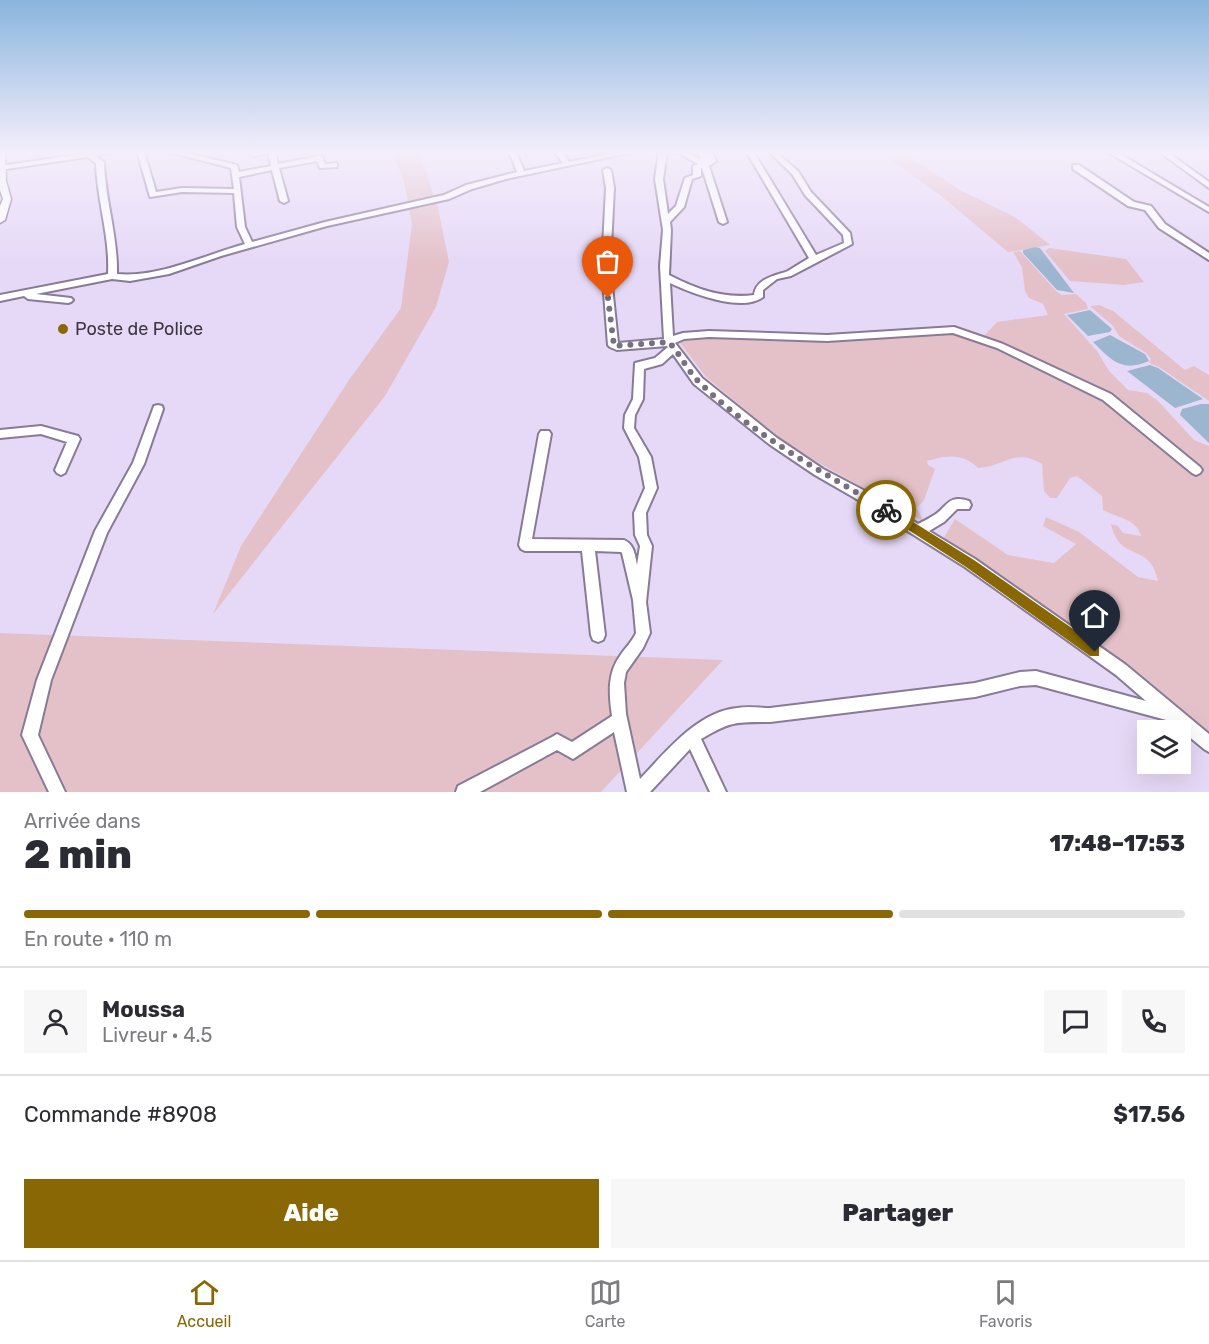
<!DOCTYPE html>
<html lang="fr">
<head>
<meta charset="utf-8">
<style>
	:root { --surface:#fff; --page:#f7f7f7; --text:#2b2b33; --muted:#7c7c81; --line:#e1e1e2; --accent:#896704 }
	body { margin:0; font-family:Rubik,sans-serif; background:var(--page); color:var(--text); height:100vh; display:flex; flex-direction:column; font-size:22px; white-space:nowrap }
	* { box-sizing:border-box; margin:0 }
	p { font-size:20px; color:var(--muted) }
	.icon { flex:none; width:33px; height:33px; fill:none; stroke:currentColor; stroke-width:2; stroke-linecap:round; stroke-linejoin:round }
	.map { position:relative; height:792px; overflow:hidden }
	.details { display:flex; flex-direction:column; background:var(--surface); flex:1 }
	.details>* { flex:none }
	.tools { position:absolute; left:1137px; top:720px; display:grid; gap:12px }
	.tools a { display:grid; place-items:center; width:54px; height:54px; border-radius:0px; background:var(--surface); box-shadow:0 6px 24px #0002; font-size:30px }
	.pin { position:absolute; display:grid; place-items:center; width:51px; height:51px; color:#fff; margin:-62px -26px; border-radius:50% 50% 50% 0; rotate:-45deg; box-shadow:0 0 6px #0007 }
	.pin .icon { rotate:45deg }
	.courier { position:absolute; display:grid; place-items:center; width:60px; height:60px; margin:-30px; border:4px solid #896704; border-radius:50%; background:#fff; color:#222; box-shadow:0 2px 8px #0007 }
	.headline em { font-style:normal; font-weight:800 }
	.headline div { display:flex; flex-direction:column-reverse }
	.headline { display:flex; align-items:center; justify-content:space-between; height:102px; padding:0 24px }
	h1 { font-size:39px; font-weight:800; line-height:45px }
	.bar { display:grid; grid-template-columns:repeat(4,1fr); gap:9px 6px; align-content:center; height:72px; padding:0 24px }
	.bar i { height:8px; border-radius:4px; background:var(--line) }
	.bar .on { background:var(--accent) }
	.bar p { grid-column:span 4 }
	.line { display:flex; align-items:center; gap:15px; padding:0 24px; border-top:2px solid var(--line) }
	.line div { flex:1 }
	.round { display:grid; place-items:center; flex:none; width:63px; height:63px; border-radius:0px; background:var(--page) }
	.cta { display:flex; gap:12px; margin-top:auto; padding:12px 24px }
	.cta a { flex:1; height:69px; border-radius:0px; background:var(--accent); color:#fff; font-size:24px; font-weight:800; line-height:69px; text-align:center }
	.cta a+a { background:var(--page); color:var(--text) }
	.menu { display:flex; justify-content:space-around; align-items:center; height:84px; border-top:2px solid var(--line); background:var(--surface); font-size:16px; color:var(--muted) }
	.menu a { display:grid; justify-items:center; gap:3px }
	.menu .on { color:var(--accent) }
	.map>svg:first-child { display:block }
	.green { fill:#e4c1c9 }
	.water { fill:#9db6cf }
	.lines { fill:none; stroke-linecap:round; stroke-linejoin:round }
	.minor-casing { stroke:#877b96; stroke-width:4 }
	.tertiary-casing { stroke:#877b96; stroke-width:3 }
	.minor { fill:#fff; fill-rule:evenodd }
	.tertiary { fill:#fff; fill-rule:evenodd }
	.route { fill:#896704 }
	.done { stroke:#786f81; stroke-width:6; stroke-dasharray:0 10.8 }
	.poi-dot { fill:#896704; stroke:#e6d9f7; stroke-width:2 }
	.labels { text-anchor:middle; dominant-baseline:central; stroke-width:6; stroke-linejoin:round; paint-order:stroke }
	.poi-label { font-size:18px; fill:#3c3642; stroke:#e6d9f7; text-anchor:start }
</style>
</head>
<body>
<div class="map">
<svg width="1209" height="792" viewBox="0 0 1209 792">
	<rect width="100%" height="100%" fill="#e6d9f7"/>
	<path class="green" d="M391,151H419L438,208L449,262L436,307L385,396L213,614L241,546L349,380L401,308L412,224L404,181Z
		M878,151H901L960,190L1015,217L1050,245L1008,252L940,195Z
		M1049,248L1126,259L1144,282L1124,285L1070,281L1045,251Z
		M1020,251L1057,292L1062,295L1076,294L1086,303L1088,309L1064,314L1097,351L1109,371L1128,390L1147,393L1158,401L1194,440L1209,446V736L1124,663L943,539L955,519L1008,555L1054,563L1076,544L1043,526L1046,517L1079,532L1138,577L1158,581C1150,541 1119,563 1111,524L1118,526L1123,533L1141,536C1137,519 1118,518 1103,510L1102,496L1077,476L1070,478L1057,498H1050L1044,491L1042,464C1014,447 1006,467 978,468C963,453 947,455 927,461L928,465L935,469L924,500L917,508L924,522L787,445L706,377L680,343L686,336L954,332L977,337L984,336L997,322L1048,315L1043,304L1029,298L1025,291L1022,267L1013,252Z
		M1099,305L1113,311L1185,370L1194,366L1209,375V401L1159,367L1149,363L1151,359L1146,353L1119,336L1113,326L1090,306Z
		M0,633L723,660L601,792H0Z"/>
	<path class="water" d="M1035,247L1040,248L1074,293L1057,290L1023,253V250Z
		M1090,310L1112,329L1110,332L1088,336L1067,315Z
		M1110,335L1145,354L1149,361C1122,373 1111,360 1093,342Z
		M1150,365L1158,368L1203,399L1175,408L1127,371Z
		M1201,404H1209V443L1180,415L1182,409Z"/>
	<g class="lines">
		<defs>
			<path id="minor" d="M87,151H115L95,156L104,162C105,200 118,236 117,274C158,278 205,255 245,244L237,227L234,193L182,192L150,197L137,151H144L156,192L182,188L234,189L231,168L166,151H179L237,165L239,172L271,166L268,153L253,156L245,151H275L278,164L319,156H322L325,164L337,163V167L320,168L317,161L279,168L288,201L284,203L280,201L272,170L239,177L245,227L252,242L325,222L444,195L466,185L517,172L509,151H516L524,171L563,163L554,151H561L569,162L623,151H638L506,179L472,189L449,199L327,226L221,256L169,274L130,281L112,279L36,294L71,298L73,300L71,302L68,303L28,299L24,296L0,301V295L108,274C110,236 97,201 96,163L87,157L0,170L1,166L87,153Z
				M659,151H667L663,179L668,214L676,206L685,178L693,175V166L698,164L675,151H684L700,159L698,151H712L716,161L709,166L727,222L723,224L719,222L702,168H701V176L692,179L684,207L670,222L671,230L669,275C696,289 723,299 754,295C756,278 775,276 788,271C795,267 802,262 809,258L746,151H753L816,255L844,243L843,235L805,195L792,174L768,151H775L798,171L811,192L850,233L852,244L791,276L777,279L763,290V297C742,313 691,293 670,283L673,336L683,333L709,331L827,335L954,327L1003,344L1111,394L1200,467L1202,470L1200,473L1196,475L1192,473L1103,400L997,348L953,333L827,341L709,337L684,339L675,343L702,378L777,438L823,469L863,490L918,524C924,521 930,518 936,514C949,504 949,495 969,501L971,505L969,509H957L944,522L929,531L975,559L1126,665L1209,734V752L1204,749L1170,721L1036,685L1020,686L975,697L770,722C736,722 731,721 701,739L726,792H710L690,749L650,792H627L614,732L573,759L557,750L480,792H456L458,786L552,737L557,734L572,742L612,716C609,695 607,674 620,656C625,648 632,642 636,633L633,600L622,553L621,552L595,551L605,635L603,640L598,642L593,640L591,635L582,551H525L521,549L519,545L539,434L541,431H549L551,434L532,539L624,540C634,544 635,555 637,565L640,546L635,535L634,513L645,488L639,457L624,428L625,415L633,399L635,363L655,358L668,347L667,346L617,350L610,347L608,345L602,267L606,188L603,170L607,168L611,170L614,188L610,267L618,343L664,339L660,266L663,230L655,179ZM673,354L694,384L769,444L815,475L855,498L965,567L1116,675L1146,701L1036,671L1020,672L975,683L770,708C759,708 748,706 737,708C697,712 666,752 640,779L626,714L624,683L626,672L643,648L650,633L646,602L652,546L647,535L646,513L657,488L651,457L634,428L635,415L643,399L644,369L662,364Z
				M1106,151H1115L1209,207V212Z
				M1158,151H1166L1209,182V188Z
				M1073,165H1079L1134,202L1151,206L1165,224L1209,253V260L1159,228L1145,210L1128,206L1073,169Z
				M158,405L162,406L163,409L144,464L107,533L51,680L38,735L65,792H49L22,735L37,680L95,531L133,463L153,409L154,406Z
				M41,426L78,436L80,439L65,473L61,475L57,473L55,470L67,442L41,434L0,438V430Z"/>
			<path id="tertiary" d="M0,151H5L6,181L11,199L5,220L0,223V206L3,199L0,190Z"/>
		</defs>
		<use href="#minor" class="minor-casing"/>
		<use href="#tertiary" class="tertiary-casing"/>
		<use href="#minor" class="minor"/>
		<use href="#tertiary" class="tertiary"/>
	</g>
	<linearGradient id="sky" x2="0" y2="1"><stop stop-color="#8ab5de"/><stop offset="0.58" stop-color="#f4eefb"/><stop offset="1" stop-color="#f4eefb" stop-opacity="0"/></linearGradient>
	<rect width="1209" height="262" fill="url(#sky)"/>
	<path class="route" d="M886,505L974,560L1099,647V656H1090L966,567L882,513L880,510Z"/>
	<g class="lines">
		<path class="done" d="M608,298L614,346L669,342C680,354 687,370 699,382C753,435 821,471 886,510"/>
	</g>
	<circle class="poi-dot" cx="63" cy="329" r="6"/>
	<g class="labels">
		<g class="poi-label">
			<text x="75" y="329">Poste de Police</text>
		</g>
	</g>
</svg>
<div class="tools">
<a><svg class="icon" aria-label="layers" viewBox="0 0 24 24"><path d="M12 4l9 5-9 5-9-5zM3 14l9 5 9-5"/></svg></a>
</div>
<div class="pin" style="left:608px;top:298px;background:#ea580c"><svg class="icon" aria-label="bag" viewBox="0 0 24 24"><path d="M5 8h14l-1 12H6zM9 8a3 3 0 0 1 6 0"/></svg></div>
<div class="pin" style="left:1095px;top:652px;background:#1f2937"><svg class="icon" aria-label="home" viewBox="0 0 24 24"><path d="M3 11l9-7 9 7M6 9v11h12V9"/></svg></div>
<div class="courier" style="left:886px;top:510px"><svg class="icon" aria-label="bike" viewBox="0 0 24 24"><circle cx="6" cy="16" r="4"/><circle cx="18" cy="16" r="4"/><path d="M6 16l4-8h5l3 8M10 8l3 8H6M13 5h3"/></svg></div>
</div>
<section class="details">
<div class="headline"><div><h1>2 min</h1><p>Arrivée dans</p></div><em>17:48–17:53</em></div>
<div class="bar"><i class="on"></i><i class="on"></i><i class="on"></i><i></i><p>En route · 110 m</p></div>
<div class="line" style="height:108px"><a class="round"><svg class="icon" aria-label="person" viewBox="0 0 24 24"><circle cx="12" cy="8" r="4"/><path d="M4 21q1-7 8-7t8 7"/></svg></a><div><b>Moussa</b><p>Livreur · 4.5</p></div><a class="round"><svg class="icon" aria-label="chat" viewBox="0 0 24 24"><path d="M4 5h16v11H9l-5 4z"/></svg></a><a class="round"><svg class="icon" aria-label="phone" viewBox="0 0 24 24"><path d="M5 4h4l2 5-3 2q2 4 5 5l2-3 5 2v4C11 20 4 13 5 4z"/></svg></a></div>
<div class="line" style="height:78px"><div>Commande #8908</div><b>$17.56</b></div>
<div class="cta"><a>Aide</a><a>Partager</a></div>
</section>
<nav class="menu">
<a class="on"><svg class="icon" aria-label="home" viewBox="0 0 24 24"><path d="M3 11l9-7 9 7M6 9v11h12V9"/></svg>Accueil</a>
<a><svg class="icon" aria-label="map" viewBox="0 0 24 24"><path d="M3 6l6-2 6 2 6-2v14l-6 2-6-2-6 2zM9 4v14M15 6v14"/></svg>Carte</a>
<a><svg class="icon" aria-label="saved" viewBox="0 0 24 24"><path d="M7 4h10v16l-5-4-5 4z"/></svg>Favoris</a>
</nav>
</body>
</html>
